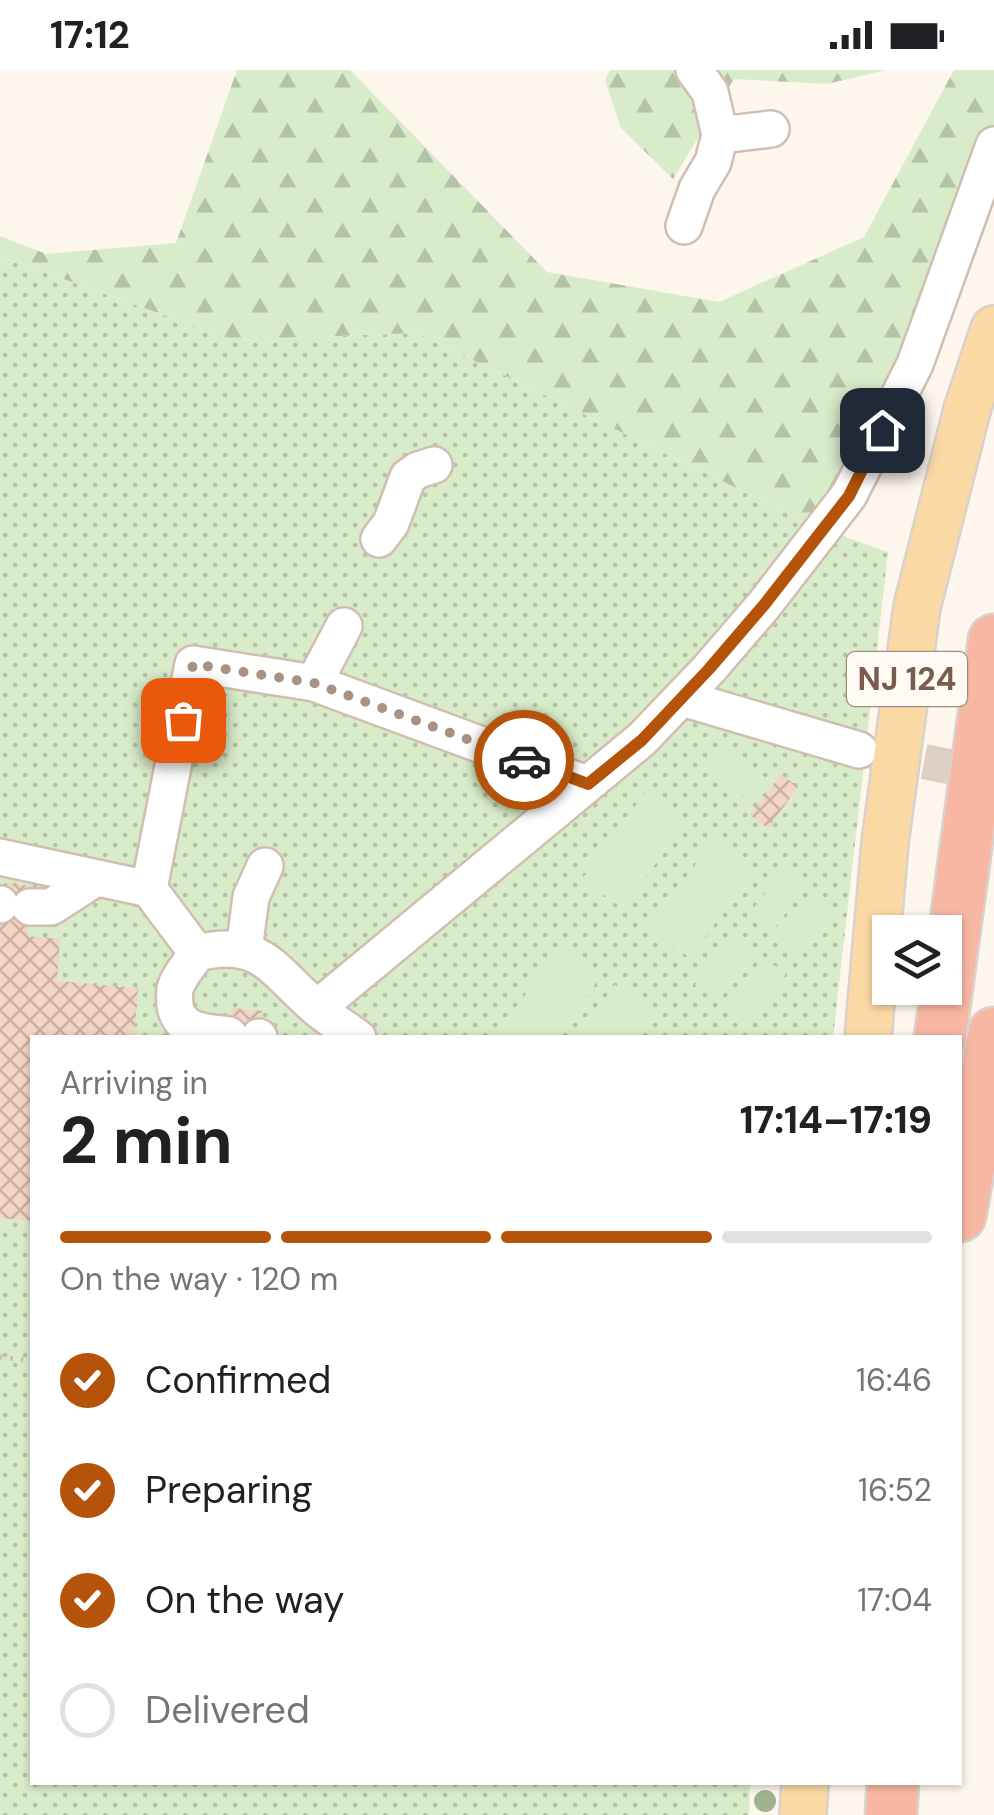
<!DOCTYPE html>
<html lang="en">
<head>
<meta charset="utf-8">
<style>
	:root { --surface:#fff; --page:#f2f2f2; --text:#202124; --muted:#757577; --line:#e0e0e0; --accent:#b45309 }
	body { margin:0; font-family:"DM Sans",sans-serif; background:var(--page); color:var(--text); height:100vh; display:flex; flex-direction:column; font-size:38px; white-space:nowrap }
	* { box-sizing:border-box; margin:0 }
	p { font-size:32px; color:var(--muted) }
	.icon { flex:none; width:55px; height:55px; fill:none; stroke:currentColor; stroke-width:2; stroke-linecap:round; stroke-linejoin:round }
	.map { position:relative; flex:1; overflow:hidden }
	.details { position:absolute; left:30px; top:965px; width:932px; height:750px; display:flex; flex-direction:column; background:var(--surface); border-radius:0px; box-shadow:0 2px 8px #0004 }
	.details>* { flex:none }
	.controls { position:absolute; left:872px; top:845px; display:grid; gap:20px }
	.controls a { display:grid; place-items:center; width:90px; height:90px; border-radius:0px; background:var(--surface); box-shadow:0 2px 8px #0004; font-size:50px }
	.pin { position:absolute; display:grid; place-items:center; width:85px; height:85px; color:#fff; margin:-42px; border-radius:20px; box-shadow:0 5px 15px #0006 }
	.courier { position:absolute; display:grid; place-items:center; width:100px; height:100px; margin:-50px; border:8px solid #b45309; border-radius:50%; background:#fff; color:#222; box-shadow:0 2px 12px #0007 }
	.overview em { font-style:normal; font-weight:800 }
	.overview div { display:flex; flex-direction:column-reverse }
	.overview { display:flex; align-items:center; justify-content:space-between; height:170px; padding:0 30px }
	h1 { font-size:65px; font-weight:800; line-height:75px }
	.bar { display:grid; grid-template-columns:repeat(4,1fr); gap:15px 10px; align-content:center; height:120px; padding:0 30px }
	.bar i { height:12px; border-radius:8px; background:var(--line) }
	.bar .selected { background:var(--accent) }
	.bar p { grid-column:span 4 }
	ol { padding:0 30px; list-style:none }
	li { display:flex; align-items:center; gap:30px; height:110px }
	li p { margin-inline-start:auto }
	li .icon { padding:10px; border-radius:50%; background:var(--accent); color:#fff; stroke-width:4 }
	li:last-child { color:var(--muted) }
	li i { width:55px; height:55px; border:5px solid var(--line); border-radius:50% }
	.status { display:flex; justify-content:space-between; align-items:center; height:70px; padding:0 50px; background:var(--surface); direction:ltr }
	.status svg { height:28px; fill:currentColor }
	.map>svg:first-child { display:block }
	.grass { fill:url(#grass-dots) }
	.forest { fill:url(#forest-firs) }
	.pitch { fill:#d8ecc9 }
	.building { fill:url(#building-cross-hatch) }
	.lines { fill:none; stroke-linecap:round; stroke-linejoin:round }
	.minor-tunnel { stroke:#dcd0c4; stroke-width:35; stroke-dasharray:35 18; stroke-linecap:butt }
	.minor-casing { stroke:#d1beb0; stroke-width:40 }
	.major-casing { stroke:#dad1cd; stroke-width:50 }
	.highway-casing { stroke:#dad1cd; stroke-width:55 }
	.path { stroke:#d9b8a5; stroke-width:5; stroke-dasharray:2.5 8; stroke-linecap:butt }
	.minor { stroke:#fff; stroke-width:35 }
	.major { stroke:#fbd9a5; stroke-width:45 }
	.highway { stroke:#f7b7a3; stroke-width:50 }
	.tree { fill:#a0b28e }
	.done { stroke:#a89285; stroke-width:10; stroke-dasharray:0 18 }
	.route { stroke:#b45309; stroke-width:12 }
	.labels { text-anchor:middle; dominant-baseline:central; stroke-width:9; stroke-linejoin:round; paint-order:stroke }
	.shield { fill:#fffaf3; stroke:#a28b7f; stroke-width:2.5 }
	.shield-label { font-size:32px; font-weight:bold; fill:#7a5c4d }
</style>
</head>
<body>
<div class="status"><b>17:12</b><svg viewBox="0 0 49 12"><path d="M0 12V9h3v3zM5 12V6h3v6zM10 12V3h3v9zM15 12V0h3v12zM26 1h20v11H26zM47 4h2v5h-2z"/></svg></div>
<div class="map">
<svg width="994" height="1745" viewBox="0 0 994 1745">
	<defs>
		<pattern id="grass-dots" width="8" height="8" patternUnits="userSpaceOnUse" patternTransform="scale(2.5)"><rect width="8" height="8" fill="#d8ecc9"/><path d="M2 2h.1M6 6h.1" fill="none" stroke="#b4c2a5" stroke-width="1.8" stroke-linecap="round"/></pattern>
		<pattern id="forest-firs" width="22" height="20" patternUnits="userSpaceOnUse" patternTransform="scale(2.5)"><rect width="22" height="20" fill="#d8ecc9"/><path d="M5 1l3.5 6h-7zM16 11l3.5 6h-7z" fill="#b4c2a5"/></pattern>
		<pattern id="building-cross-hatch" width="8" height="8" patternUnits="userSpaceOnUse" patternTransform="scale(2.5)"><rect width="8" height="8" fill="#f3d5c3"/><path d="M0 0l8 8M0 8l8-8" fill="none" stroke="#cab0a1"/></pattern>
	</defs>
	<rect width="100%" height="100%" fill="#fdf6ec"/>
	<path class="grass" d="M0,186L233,270L417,263L817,457L888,482L833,967L32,968V1712H750L749,1745H0Z"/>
	<path class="forest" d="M237,0H350L547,202L719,232L864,167L954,0H994V55L912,265L817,457L417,263L233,270L0,186V166L46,184L176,173Z
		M610,0H886L827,14L734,9L673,109L621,58L605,10Z"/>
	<path class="pitch" d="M721,674L770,711L753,733L704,696Z
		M646,721L686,751L623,839L582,809Z
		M713,770L754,800L690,888L649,858Z
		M784,798L807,815L770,864L747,847Z
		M812,821L834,837L798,886L775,869Z
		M732,866L754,883L718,932L695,915Z
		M560,876L601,906L557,967H501L497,964Z
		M763,887L786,904L749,953L727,936Z
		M615,915L656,944L639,967H577Z"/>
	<path class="building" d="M781,704L798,717L768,758L750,745Z
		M2,813L31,816L27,866L60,869L57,911L138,918L134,968H32V1151L0,1148V838Z
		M232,938L262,941L259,968H229Z"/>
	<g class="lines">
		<path class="minor-tunnel" d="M872,682L994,705"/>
		<defs>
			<path id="minor" d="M720,65L771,59
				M684,156L697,119L713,92L720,65L710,22L694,0
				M379,469L391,453L408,407L418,400L434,395
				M314,613L344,556
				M682,628L859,680
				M0,787L149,819L197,883
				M149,819L193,594L314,613L587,714
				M0,834V835
				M30,837H51L96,808
				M244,880L251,827L265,796
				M317,938L642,669L709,599L764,535L849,425L915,294L994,75
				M229,965C207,962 180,963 175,936C175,934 174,922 175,919C178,907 190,894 197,883C263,866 275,904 319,940C331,950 345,958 358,968
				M259,967V968"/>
			<path id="major" d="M868,968L885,773L917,537L967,340L994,259
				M803,1745L805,1712"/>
			<path id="highway" d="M940,968L994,570
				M960,1146L994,963
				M891,1745L893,1712"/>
		</defs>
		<use href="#minor" class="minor-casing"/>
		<use href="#major" class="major-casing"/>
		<use href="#highway" class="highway-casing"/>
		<path class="path" d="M0,1287L32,1291"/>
		<use href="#minor" class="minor"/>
		<use href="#major" class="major"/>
		<use href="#highway" class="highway"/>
	</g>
	<circle class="tree" cx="765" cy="1731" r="11"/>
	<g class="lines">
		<path class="done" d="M183,650L193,594L314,613L524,690"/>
		<path class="route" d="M524,690L588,714L642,670L709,599L764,535L849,426L882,360"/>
	</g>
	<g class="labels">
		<rect class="shield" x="847" y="582" width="120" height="54" rx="8"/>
		<g class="shield-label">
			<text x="907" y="609">NJ 124</text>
		</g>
	</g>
</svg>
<div class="controls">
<a><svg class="icon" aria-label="layers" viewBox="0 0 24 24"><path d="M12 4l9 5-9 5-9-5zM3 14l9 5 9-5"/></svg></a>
</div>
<div class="pin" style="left:183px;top:650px;background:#ea580c"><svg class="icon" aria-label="bag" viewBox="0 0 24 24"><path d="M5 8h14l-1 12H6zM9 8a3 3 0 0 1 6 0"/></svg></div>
<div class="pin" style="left:882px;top:360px;background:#1f2937"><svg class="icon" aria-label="home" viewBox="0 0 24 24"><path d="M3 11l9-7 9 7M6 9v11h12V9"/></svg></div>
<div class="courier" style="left:524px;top:690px"><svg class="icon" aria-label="car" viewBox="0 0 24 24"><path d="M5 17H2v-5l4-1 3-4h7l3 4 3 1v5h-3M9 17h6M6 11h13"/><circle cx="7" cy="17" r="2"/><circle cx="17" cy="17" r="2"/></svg></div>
<section class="details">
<div class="overview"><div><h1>2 min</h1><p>Arriving in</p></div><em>17:14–17:19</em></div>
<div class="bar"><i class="selected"></i><i class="selected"></i><i class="selected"></i><i></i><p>On the way · 120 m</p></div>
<ol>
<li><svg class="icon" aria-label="check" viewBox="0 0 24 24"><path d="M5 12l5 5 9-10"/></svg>Confirmed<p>16:46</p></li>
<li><svg class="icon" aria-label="check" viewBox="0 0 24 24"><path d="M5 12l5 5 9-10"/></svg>Preparing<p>16:52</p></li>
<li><svg class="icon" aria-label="check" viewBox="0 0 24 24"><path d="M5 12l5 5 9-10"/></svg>On the way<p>17:04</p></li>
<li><i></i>Delivered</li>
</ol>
</section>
</div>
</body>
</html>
